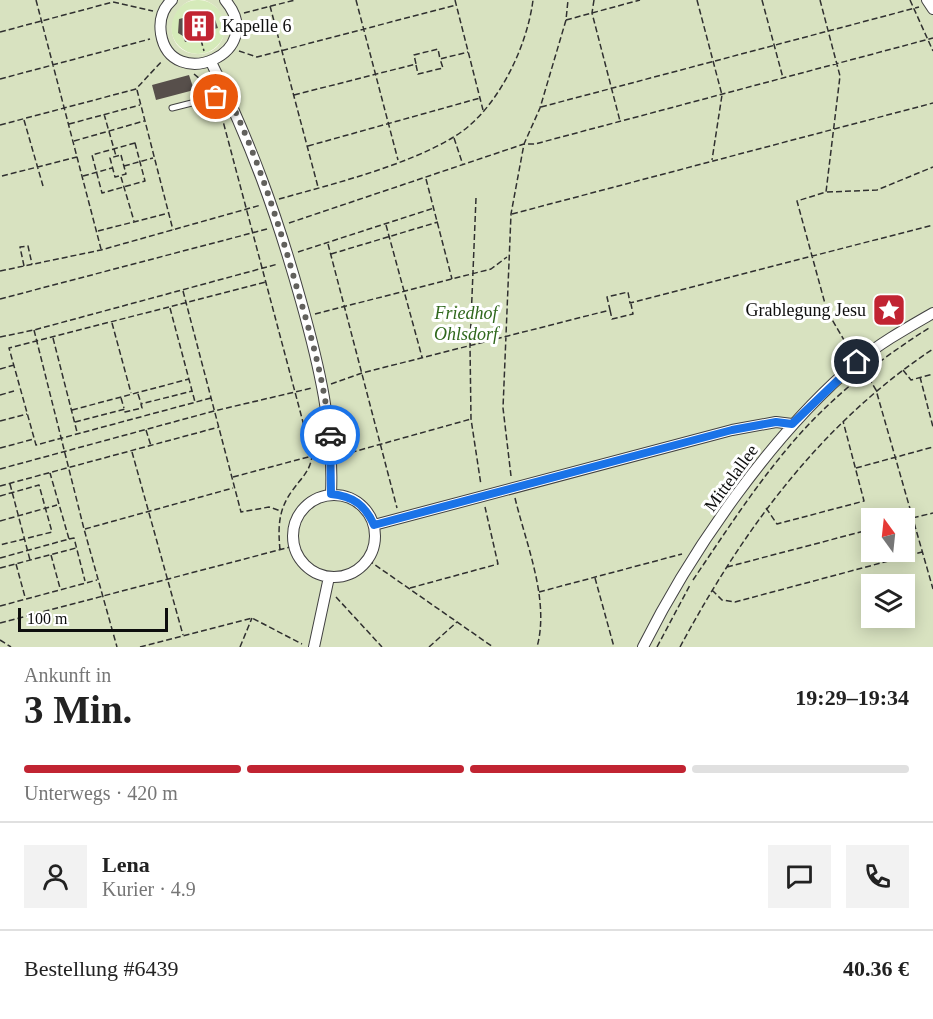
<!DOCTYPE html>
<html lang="de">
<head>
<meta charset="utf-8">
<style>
	:root { --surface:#fff; --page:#f2f2f2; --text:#222; --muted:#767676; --line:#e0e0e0; --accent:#c12432 }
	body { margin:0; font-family:"Times New Roman",serif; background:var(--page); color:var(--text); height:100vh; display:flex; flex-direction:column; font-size:22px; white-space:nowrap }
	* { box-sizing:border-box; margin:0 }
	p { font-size:20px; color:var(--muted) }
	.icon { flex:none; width:33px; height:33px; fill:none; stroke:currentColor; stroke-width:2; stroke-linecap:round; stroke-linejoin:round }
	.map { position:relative; height:647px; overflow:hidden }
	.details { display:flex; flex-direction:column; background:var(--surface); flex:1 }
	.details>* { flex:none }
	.needle { width:39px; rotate:345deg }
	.controls { position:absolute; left:861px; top:508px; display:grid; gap:12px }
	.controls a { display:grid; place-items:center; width:54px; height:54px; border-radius:0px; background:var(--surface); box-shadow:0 3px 15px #0003; font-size:30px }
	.scale { position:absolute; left:18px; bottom:15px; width:150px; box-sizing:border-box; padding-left:6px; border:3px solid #0e0e0e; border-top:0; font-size:16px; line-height:21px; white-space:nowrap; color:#0e0e0e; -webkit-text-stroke:4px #fff; paint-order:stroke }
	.pin { position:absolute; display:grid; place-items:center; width:51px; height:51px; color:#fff; margin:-26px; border:3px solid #fff; border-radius:50%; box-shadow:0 2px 6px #0007 }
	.courier { position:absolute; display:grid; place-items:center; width:60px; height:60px; margin:-30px; border:4px solid #1a73e8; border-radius:50%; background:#fff; color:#222; box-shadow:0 2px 8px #0007 }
	.summary em { font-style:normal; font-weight:600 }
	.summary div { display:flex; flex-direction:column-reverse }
	.summary { display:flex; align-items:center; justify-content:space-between; height:102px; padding:0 24px }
	h1 { font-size:39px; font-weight:600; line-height:45px }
	.bar { display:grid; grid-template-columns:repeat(4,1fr); gap:9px 6px; align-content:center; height:72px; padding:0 24px }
	.bar i { height:8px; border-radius:4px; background:var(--line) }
	.bar .on { background:var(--accent) }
	.bar p { grid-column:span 4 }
	.line { display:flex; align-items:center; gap:15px; padding:0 24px; border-top:2px solid var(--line) }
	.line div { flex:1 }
	.round { display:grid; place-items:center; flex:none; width:63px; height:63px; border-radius:0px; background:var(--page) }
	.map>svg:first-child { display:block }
	.green { fill:#d5eab9 }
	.cemetery { fill:#d8e2c0; fill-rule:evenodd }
	.building { fill:#574f4b }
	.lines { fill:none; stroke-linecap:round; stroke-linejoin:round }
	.lane-casing { stroke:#414141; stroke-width:7 }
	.street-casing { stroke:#414141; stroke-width:12 }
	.path { stroke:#303030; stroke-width:1.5; stroke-dasharray:6 3; stroke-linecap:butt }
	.lane { stroke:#fff; stroke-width:5 }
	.street { stroke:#fff; stroke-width:10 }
	.done { stroke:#62615d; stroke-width:6; stroke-dasharray:0 10.8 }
	.route { stroke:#1a73e8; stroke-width:8 }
	.labels { text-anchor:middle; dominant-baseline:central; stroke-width:6; stroke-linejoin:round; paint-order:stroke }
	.poi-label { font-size:18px; fill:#0e0e0e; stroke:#fff; text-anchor:start }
	.park-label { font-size:18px; font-style:italic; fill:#30681d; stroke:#fff }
	.street-label { font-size:18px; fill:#0e0e0e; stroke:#fff }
</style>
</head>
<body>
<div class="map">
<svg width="933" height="647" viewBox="0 0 933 647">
	<rect width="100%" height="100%" fill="#fffbf0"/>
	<path class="green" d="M171 27a27 27 0 1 1 54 0a27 27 0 1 1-54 0Z"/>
	<path class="cemetery" d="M0,0H192C163,10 165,54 198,54C231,54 233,9 204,0H933V647H0ZM872,519H904V552H872ZM872,585H904V618H872Z"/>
	<path class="building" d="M212,11L218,28L210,30L212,35L185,42L183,36L178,33L179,19Z
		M189,75L194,90L156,100L152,85Z"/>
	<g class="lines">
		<defs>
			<path id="lane" d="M172,108L227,94"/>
			<path id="street" d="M172,0C162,9 159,21 161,34C171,94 270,53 225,0
				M927,0L933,9
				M211,62C251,143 277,215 301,301C319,365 334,428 331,494
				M293 536a41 41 0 1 1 82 0a41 41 0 1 1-82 0Z
				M374,525L732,430L776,422L792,424
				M314,647L329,577
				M643,647C692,549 773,433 856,363C880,343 907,328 933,313"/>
		</defs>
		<use href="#lane" class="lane-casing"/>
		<use href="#street" class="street-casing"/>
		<path class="path" d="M36,0L101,249
			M356,0L398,160
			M455,0L483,110
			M594,0L592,13L620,121
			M697,0L722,95L712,160
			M762,0L783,78
			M820,0L840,76L826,192L797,201L827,311L851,352
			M910,0L933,51
			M270,6L318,187
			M244,13L295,0
			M566,20L640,0
			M0,32L113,2L153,11
			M201,40L204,51
			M239,51L257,57L456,5
			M416,65L418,74L443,68L440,59
			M194,74L211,88
			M0,79L150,39
			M137,90L173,230
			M294,95L416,64L414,55L438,49L440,59L468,52
			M219,106L312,456C310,472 301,478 292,491C278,510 278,528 280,550
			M541,107L919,7
			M104,114L116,156
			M24,120L43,186
			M69,124L140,105
			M0,125L136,89L162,61
			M454,138L463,165
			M74,141L144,121
			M135,143L145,181L102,193L92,155Z
			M308,146L480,98
			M121,155L126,174L115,177L110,158Z
			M124,166L153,158
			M2,176L77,157
			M83,176L112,168
			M121,177L134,221
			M426,179L452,279
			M827,192L877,190L933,167
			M476,198L470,345L471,419L481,485
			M279,199C333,184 405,166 452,138C496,113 527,48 533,0
			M512,214L933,103
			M289,223L524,144H535L933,38
			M386,225L422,357
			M98,231L169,213
			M328,244L397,508
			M298,252L434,208
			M331,254L438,222
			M24,266L20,247L28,246L32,264
			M0,271L101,250L261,205
			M183,291L241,512L269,507L281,511
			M0,299L267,229
			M170,308L195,402
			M610,310L612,319L633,314L631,304
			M315,314L491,269L507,257
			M112,323L131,393
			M34,330L84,529L117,647
			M0,337L34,330L278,264
			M53,338L77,432
			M0,369L14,365
			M864,370L876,390L933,589
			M903,370L911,380L933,374
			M920,377L933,427
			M331,384L362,373L610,310L607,297L628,292L630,303L933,225
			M138,394L141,403
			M0,395L14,391
			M121,398L124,408
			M211,398L36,445L9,348L266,282
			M72,410L189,379
			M0,421L27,414
			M75,422L125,409V412L142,408L141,404L192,391
			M146,430L151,446
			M0,448L34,439
			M132,452L183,635
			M342,455L471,419
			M856,468L933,447
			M0,469L214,411L312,388
			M511,476L503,408L511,214L524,144L540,108L566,20L568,0
			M233,477L312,456
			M10,484L30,560
			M0,486L219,427
			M0,496L39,485L52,532L0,545
			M515,498C526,544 550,600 537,647
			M766,508L777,524L864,501L843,421
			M904,520L933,513
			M0,521L57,505
			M85,529L233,488
			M69,539L74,538L85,581
			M51,555L60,588
			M0,558L69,539L50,473
			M368,560L493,647
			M16,564L25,597
			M727,567L872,529
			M0,568L76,548
			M595,578L614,647
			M693,580C729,527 766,469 811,422C846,386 886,355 929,328
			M410,588L498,564L485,507
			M712,590L722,600L735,602L922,552
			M539,592L682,554
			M336,597L382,647
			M0,606L97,580
			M0,623L294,546
			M0,640L11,647
			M140,647L252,618L302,644
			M240,647L252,618
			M429,647L457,622
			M657,647L690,585
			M680,647C743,530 821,423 933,349"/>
		<use href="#lane" class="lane"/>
		<use href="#street" class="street"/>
	</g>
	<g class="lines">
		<path class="done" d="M216,97L227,94C258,157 279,224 298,292C312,338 325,386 330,435"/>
		<path class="route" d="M330,435L331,494C353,496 365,505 374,525L732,430L776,422L792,424L857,362"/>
	</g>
	<defs>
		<symbol id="building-square" viewBox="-11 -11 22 22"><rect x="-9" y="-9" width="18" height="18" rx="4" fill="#c12432" stroke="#fff"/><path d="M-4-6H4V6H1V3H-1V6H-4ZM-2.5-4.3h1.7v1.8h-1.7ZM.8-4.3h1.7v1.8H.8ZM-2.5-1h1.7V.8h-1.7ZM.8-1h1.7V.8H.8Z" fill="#fff"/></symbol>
		<symbol id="sight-square" viewBox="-11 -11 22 22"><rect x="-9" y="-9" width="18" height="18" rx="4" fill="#c12432" stroke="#fff"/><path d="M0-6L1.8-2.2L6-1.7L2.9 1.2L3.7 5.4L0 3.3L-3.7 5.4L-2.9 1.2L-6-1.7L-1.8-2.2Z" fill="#fff"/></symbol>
	</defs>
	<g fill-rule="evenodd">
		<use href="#building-square" x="180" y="7" width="38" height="38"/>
		<use href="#sight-square" x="870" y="291" width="38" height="38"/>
	</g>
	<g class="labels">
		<g class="poi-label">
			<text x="222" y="26">Kapelle 6</text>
			<text x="866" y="310" text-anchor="end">Grablegung Jesu</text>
		</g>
		<g class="park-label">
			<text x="466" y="313">Friedhof<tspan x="466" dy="21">Ohlsdorf</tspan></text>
		</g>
		<g class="street-label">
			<text transform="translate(731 478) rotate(-54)">Mittelallee</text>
		</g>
	</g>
</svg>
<div class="controls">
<a><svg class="needle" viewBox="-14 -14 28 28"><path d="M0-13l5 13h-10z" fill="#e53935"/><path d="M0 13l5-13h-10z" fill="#767676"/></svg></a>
<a><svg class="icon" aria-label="layers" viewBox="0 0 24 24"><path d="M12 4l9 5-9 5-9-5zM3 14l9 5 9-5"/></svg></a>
</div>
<div class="scale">100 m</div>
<div class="pin" style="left:216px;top:97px;background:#ea580c"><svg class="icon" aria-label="bag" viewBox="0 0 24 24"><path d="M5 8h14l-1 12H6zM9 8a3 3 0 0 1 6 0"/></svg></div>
<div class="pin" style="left:857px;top:362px;background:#1f2937"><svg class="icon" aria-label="home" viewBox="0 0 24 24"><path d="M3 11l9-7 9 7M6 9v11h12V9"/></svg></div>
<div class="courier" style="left:330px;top:435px"><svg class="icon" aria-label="car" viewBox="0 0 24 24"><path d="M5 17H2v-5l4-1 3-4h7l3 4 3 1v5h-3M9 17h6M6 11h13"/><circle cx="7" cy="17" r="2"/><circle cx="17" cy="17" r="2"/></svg></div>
</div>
<section class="details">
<div class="summary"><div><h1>3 Min.</h1><p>Ankunft in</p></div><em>19:29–19:34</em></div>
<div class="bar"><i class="on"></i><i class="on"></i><i class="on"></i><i></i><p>Unterwegs · 420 m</p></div>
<div class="line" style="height:108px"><a class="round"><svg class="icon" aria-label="person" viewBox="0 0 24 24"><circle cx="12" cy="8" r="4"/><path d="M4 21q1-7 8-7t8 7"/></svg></a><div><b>Lena</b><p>Kurier · 4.9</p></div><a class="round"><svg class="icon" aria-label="chat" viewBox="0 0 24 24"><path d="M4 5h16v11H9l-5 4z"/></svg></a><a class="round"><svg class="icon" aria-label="phone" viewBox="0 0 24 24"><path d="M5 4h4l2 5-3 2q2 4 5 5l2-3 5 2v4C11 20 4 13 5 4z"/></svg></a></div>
<div class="line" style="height:78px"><div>Bestellung #6439</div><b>40.36 €</b></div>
</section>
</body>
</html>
